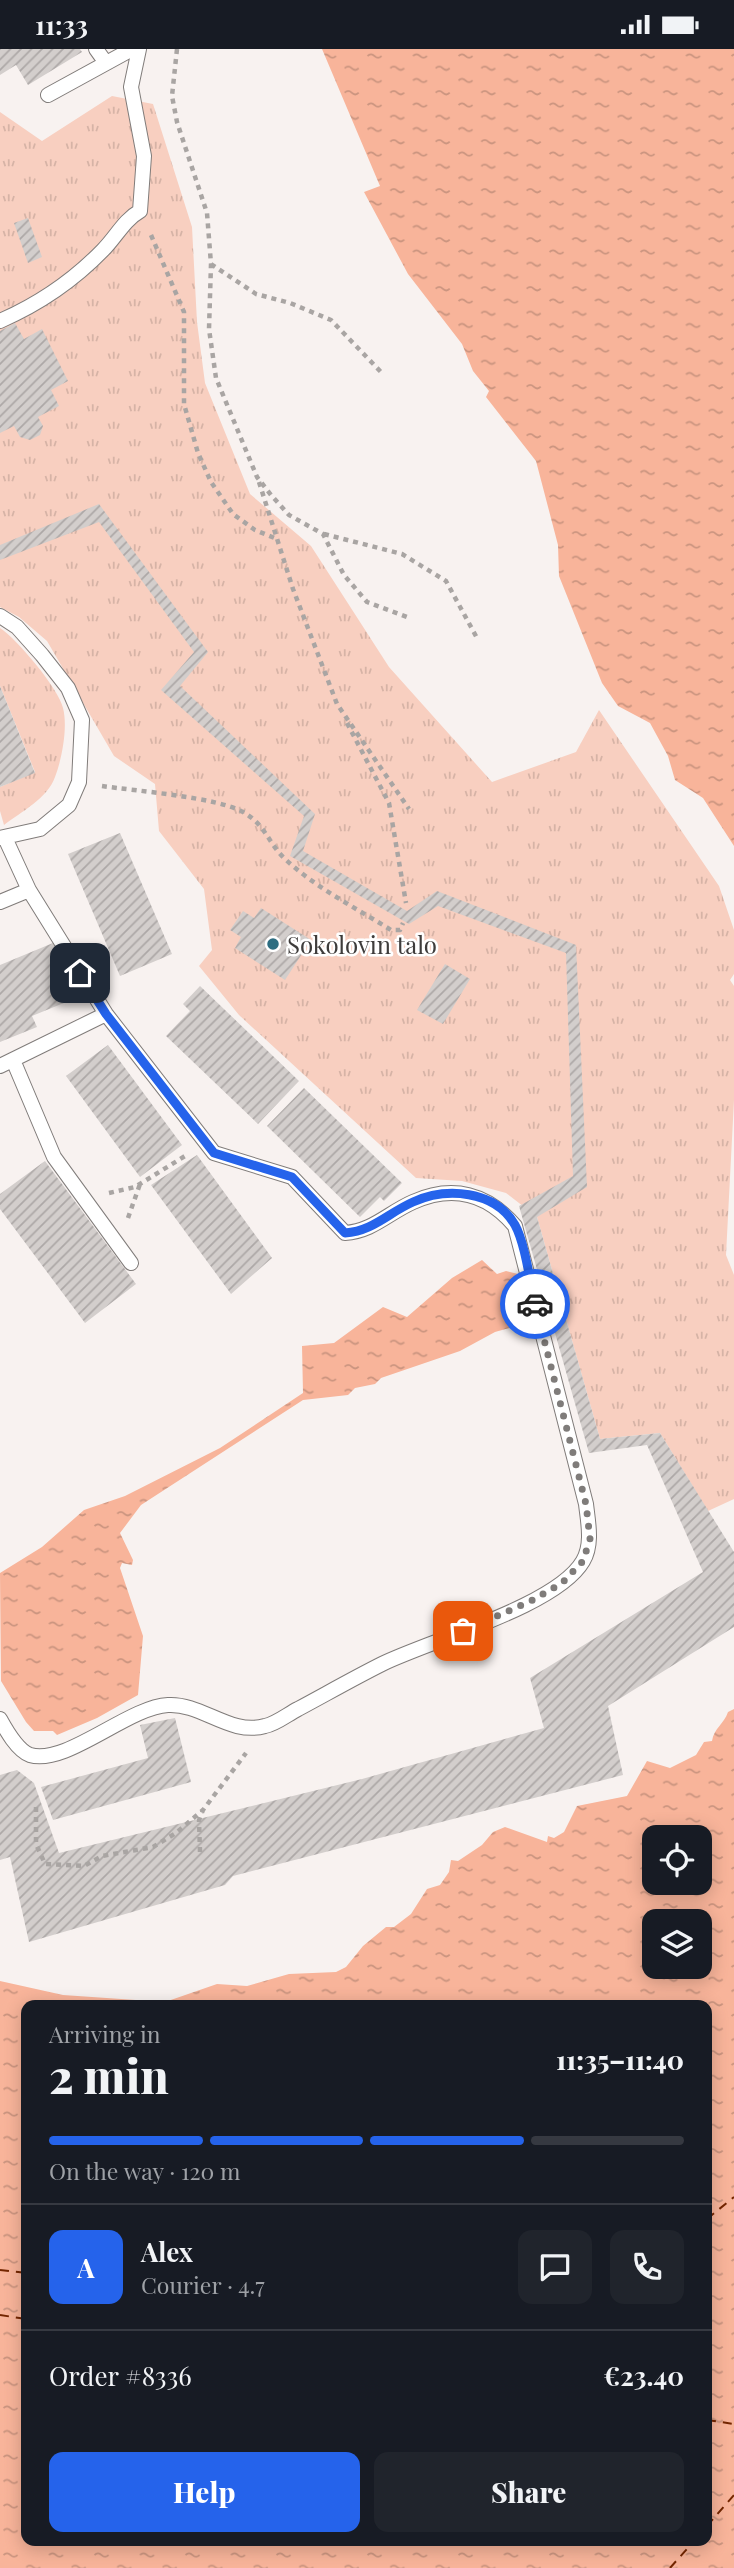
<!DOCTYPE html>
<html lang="en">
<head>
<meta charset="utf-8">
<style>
	:root { --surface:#171b24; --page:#20242c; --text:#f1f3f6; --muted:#9ea1a6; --line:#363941; --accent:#2563eb }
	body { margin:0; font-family:"Playfair Display",serif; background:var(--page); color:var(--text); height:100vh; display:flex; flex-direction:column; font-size:26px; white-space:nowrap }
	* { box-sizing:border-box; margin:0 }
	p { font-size:23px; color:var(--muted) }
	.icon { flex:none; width:38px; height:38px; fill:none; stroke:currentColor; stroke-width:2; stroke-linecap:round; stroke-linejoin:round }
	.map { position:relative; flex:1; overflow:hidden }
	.sheet { position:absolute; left:21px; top:1951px; width:691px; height:546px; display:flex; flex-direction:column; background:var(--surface); border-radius:14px; box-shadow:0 4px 18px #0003 }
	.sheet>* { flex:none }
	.tools { position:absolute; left:642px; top:1776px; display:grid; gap:14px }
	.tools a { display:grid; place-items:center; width:70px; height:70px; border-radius:14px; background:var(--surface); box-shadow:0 4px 18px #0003; font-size:35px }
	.pin { position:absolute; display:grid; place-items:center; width:60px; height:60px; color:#fff; margin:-30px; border-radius:14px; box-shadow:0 4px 10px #0006 }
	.courier { position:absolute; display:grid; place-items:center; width:70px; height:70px; margin:-35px; border:5px solid #2563eb; border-radius:50%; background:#fff; color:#222; box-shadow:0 2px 9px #0007 }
	.summary em { font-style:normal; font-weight:800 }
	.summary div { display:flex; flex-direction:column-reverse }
	.summary { display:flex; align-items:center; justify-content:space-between; height:119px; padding:0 28px }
	h1 { font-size:46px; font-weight:800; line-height:52px }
	.bar { display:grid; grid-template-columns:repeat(4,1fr); gap:10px 7px; align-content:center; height:84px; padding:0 28px }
	.bar i { height:9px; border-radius:5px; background:var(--line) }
	.bar .current { background:var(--accent) }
	.bar p { grid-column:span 4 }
	.line { display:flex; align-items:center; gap:18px; padding:0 28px; border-top:2px solid var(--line) }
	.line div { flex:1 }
	.round { display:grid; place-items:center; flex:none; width:74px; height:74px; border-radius:14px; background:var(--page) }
	.primary-button { display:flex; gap:14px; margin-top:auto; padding:14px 28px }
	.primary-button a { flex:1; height:80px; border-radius:14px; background:var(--accent); color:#fff; font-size:28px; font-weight:800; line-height:80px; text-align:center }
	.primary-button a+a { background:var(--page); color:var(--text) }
	.status { display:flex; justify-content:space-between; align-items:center; height:49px; padding:0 35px; background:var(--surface); direction:ltr }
	.status svg { height:19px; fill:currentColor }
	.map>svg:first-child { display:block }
	.grass { fill:url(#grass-tufts) }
	.water { fill:url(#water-ripples); fill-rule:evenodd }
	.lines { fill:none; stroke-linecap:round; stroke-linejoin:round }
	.ferry { stroke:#742600; stroke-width:2; stroke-dasharray:9 7; stroke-linecap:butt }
	.building { fill:url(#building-hatch) }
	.service-casing { stroke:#807c7a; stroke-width:16 }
	.path { stroke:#a9a5a3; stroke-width:4.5; stroke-dasharray:5 5; stroke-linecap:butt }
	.service { stroke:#fff; stroke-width:14 }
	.done { stroke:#7f7c7a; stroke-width:7; stroke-dasharray:0 12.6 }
	.route { stroke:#2563eb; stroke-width:9 }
	.poi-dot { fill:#2d6d81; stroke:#fff; stroke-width:2.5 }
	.labels { text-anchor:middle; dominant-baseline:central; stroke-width:5; stroke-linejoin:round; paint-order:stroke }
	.poi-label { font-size:24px; fill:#3e3c3b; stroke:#fff; text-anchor:start }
</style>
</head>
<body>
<div class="status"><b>11:33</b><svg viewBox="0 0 49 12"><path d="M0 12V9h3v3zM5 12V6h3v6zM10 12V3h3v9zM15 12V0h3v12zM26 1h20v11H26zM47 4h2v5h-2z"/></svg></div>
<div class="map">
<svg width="734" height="2519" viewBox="0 0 734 2519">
	<defs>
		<pattern id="grass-tufts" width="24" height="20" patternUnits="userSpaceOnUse" patternTransform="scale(1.75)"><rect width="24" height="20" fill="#f8cfc0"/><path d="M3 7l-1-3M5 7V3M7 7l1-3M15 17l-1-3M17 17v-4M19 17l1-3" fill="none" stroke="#d6b3a6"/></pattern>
		<pattern id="water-ripples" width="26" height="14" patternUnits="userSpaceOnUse" patternTransform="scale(1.75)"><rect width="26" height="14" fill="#f8b49a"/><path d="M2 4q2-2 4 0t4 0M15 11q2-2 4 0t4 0" fill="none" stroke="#ca947f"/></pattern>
		<pattern id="building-hatch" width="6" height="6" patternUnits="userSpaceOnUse" patternTransform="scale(1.75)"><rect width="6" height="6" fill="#d3cecc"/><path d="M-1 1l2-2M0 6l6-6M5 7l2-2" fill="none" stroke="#ada8a7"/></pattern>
	</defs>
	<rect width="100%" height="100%" fill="#f8f2f0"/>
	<path class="grass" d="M112,47L153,55L192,178L197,273L205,334L250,445L311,497L389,618L492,733L576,703L599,661L719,837L734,881V925L730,931L734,937V1051L726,1206L734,1226V1450L708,1462L660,1384L600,1390L537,1168L506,1144L462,1132L416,1129L239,966L199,917L212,901L204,840L159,782L155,735L114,707L47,592L19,568L0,558V63L42,92Z
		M0,579C17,590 59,640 63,659C68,678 62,710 55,728C48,749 21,763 4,776L0,762V738L35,723L0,637Z"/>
	<path class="water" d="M322,0H734V797L703,749L675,731L668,707L650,674L618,657L602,634L559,527L558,496L536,412L486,348L489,342L473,322L462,295L408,225L364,143L380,137Z
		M482,1211L497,1225L506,1222L518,1225L530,1273L495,1283L460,1302L381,1329L375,1335L355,1339L348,1346L303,1351L141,1456L120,1484L133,1511L132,1516L122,1514L120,1519L143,1587L138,1646L97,1669L57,1686L53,1682H34L26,1673L1,1632L0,1524L42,1498L84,1461L125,1447L220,1399L303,1344L302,1297L334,1294L383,1258L407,1268L452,1229Z
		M734,1660V2519H0V1932L63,1946L165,1953L217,1935L247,1937L289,1925L336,1923L346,1918L363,1897L386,1878H394L411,1865L427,1840L440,1836L449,1823L451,1811L458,1812L482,1796L493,1783L505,1778L547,1793L548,1787L554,1789L564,1783L577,1757L627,1747L647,1712L670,1719L696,1706L704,1693L712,1692C714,1679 724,1675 728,1663ZM700,1788V1834H654V1788ZM700,1872V1918H654V1872ZM707,1956V2492H26V1956Z"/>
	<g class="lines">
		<path class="ferry" d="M707,2170L734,2148
			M0,2221L26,2224
			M0,2266L26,2270
			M707,2371L734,2375
			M707,2477L734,2446
			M670,2519L694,2492"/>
	</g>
	<path class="building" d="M0,0H80L82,3L28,36L16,16L0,26Z
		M28,169L42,208L28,214L14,174Z
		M15,274L24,290L42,280L68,332L51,341L59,357L38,368L43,377L40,386L30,391L20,388L14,377L0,384V282Z
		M99,455L208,603L180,637L315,765L303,802L407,862L437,842L576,896L587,1138L537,1168L600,1390L660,1384L734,1503V1578L608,1657L623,1726L233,1827L225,1836L29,1893L10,1808L0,1811V1726L17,1721L34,1734L59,1804L362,1730L544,1679L530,1629L703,1523L647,1396L589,1404L519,1157L573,1127L566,904L438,857L409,875L290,807L304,767L161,641L194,603L99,473L0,511V496Z
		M0,637L35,724L0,738Z
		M120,784L172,905L120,927L68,805Z
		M261,859L311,891L285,931L235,899L241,888L230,881L243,862L254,869Z
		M53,894L76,949L32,967L37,978L0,993V916Z
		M445,915L470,930L443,975L417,961Z
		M200,937L299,1032L258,1075L166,987L190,962L183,955Z
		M108,996L182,1096L140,1128L66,1027Z
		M304,1039L402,1134L384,1152L380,1148L360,1168L267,1077Z
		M197,1106L272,1209L231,1245L151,1136Z
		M45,1112L136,1235L85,1274L0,1160V1145Z
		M175,1669L191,1733L53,1771L41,1738L148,1709L140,1676Z"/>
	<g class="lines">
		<defs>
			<path id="service" d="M96,0L106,14
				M48,46L132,0
				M0,272C39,255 73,232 103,201C116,188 124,171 140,162L144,107L131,38L139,0
				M0,567L17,578L42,606L68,639L82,671L79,733L69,756L40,780L0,789
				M0,853L29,841
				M13,1011L54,1108L131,1214
				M0,1017L106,965
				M0,1670C6,1681 17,1701 30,1706C66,1717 128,1658 168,1656C202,1654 230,1687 265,1677C276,1675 288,1665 298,1660C326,1645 354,1629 382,1615C431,1591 557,1557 583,1512C593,1495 588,1473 586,1455L515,1177C488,1145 453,1135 413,1153C388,1164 373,1182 345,1184L292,1128L214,1104L106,965L29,841L6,791"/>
		</defs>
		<use href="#service" class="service-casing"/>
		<path class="path" d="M177,0L172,47L177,73L207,164L211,215L209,280L216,329L257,428L271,446L289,466L323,485L344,526L367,553L407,568
			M151,186L184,263V355L198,404L211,433L233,465L255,481L277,490
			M211,215L256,245L290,254L331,271L381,323
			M259,433L293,540L337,655L409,760
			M324,485L402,505L446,532L477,589
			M347,674L389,754L406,854
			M102,737C136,742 216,748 243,763C266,776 268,794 285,810C316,839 356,859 391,881H400L403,874
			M109,1144L135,1138L185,1107
			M128,1169L140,1135
			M36,1758V1795L45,1815L84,1817L102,1807L153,1798L176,1784L203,1761
			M200,1803L199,1771L203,1761L246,1704"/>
		<use href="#service" class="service"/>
	</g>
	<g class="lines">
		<path class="done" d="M463,1582L531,1552L562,1534L583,1512L590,1490L586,1455L535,1255"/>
		<path class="route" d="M80,924L106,965L214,1104L292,1128L345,1184C373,1182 388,1164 413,1153C446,1138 495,1141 515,1176C525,1194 530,1233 535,1255"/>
	</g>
	<circle class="poi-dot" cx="273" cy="895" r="7"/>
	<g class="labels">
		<g class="poi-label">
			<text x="287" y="895">Sokolovin talo</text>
		</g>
	</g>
</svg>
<div class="tools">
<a><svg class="icon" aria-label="locate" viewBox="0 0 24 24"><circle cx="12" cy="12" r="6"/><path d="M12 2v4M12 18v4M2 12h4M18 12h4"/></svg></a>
<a><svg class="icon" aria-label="layers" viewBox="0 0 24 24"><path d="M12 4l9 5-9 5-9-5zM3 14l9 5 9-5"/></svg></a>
</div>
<div class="pin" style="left:463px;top:1582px;background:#ea580c"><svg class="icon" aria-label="bag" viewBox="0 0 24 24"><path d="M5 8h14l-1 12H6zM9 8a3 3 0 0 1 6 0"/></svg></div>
<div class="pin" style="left:80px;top:924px;background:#1f2937"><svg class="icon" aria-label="home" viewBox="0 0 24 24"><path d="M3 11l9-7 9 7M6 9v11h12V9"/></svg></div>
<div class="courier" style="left:535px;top:1255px"><svg class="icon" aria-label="car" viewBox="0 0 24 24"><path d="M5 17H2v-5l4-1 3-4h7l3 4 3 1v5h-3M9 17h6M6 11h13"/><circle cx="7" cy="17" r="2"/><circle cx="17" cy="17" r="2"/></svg></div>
<section class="sheet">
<div class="summary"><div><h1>2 min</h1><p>Arriving in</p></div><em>11:35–11:40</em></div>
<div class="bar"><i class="current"></i><i class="current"></i><i class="current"></i><i></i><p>On the way · 120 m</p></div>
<div class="line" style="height:126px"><b class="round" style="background:var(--accent);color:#fff">A</b><div><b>Alex</b><p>Courier · 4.7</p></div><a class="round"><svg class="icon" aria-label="chat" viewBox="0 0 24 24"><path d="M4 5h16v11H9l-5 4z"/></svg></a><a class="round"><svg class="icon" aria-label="phone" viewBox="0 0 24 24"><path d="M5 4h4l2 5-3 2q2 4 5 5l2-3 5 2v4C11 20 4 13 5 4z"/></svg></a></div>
<div class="line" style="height:91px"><div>Order #8336</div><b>€23.40</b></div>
<div class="primary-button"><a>Help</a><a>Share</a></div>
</section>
</div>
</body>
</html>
